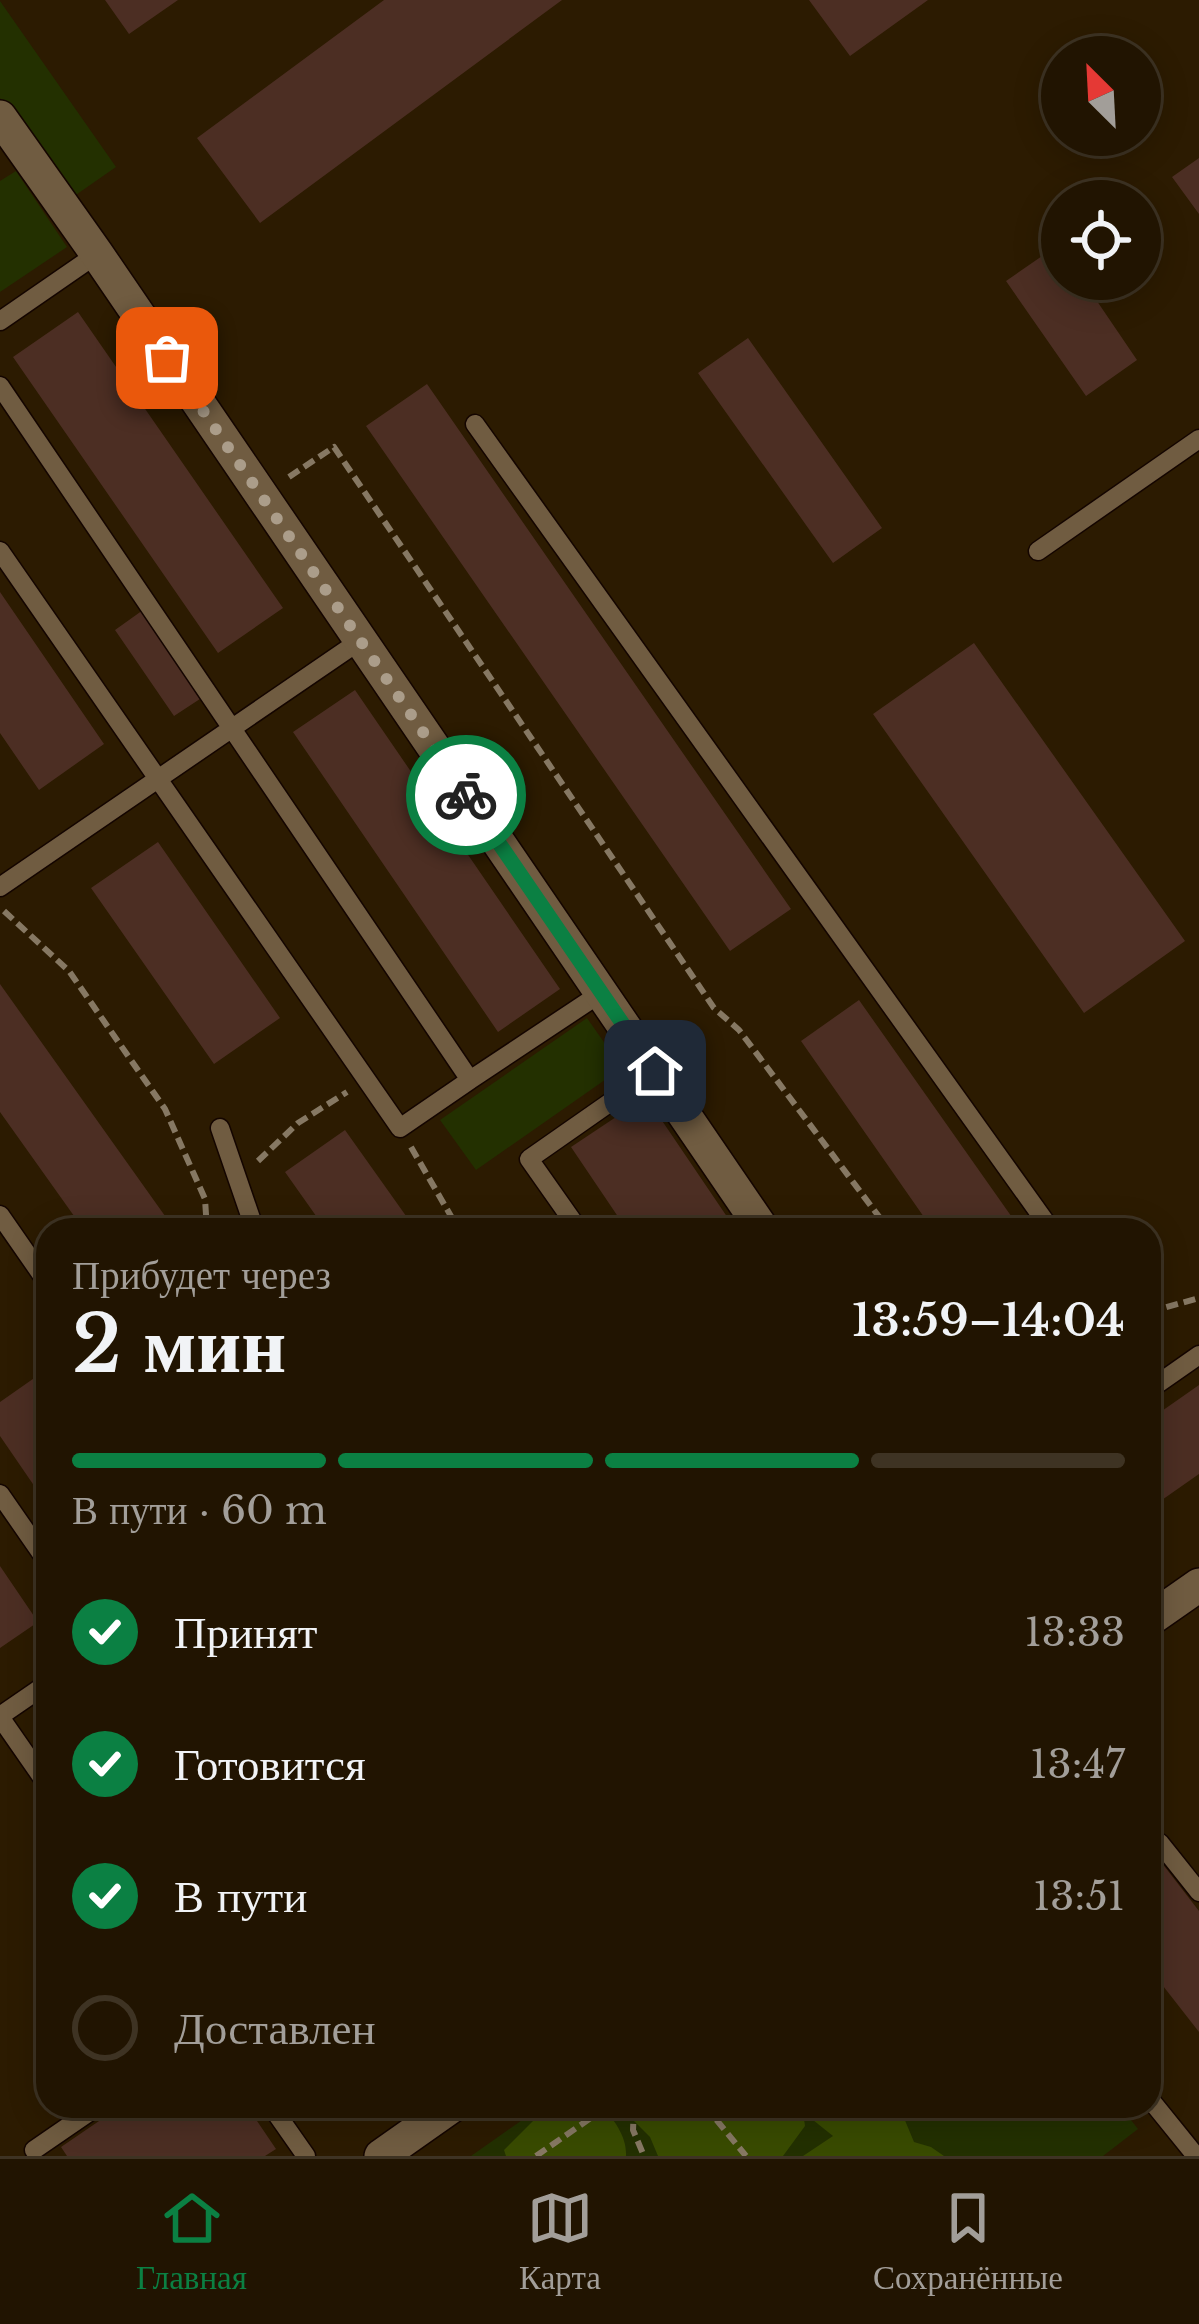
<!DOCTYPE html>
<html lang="ru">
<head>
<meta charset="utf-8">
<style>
	:root { --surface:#211401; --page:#291d0b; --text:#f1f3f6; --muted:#a29e99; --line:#3e3323; --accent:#0b8043 }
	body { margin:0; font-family:"Libre Baskerville",serif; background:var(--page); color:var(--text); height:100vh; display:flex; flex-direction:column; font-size:45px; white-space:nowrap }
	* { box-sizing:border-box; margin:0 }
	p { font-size:39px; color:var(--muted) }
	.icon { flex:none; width:66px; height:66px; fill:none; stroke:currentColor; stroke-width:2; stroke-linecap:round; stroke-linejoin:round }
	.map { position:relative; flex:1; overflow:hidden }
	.details { position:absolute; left:36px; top:1218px; width:1125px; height:900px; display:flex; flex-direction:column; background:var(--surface); border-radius:36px; box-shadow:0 6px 30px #0003,0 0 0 3px var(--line) }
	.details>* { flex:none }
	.needle { width:78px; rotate:336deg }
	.buttons { position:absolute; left:1041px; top:36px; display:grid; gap:24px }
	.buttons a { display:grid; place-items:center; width:120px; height:120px; border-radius:50%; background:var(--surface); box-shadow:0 6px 30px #0003,0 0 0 3px var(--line); font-size:60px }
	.pin { position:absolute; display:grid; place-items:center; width:102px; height:102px; color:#fff; margin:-51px; border-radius:24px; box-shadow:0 6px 18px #0006 }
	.courier { position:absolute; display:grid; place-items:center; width:120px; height:120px; margin:-60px; border:9px solid #0b8043; border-radius:50%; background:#fff; color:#222; box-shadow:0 3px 15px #0007 }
	.head em { font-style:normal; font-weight:600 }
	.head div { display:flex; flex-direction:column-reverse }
	.head { display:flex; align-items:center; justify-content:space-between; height:204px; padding:0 36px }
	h1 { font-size:78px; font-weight:600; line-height:90px }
	.bar { display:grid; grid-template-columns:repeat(4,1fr); gap:18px 12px; align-content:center; height:144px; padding:0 36px }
	.bar i { height:15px; border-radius:9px; background:var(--line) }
	.bar .active { background:var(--accent) }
	.bar p { grid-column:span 4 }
	ol { padding:0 36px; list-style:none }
	li { display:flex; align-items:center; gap:36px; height:132px }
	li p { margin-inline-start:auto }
	li .icon { padding:12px; border-radius:50%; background:var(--accent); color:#fff; stroke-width:4 }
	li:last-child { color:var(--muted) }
	li i { width:66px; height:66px; border:6px solid var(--line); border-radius:50% }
	.tab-bar { display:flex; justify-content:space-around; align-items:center; height:168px; border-top:3px solid var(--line); background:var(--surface); font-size:33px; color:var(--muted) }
	.tab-bar a { display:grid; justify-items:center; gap:6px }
	.tab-bar .active { color:var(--accent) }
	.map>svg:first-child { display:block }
	.green { fill:#233000 }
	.forest { fill:#394b00 }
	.building { fill:#4c2e23 }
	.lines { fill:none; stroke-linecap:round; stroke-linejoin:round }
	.service-casing { stroke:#140500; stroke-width:21 }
	.minor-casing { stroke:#140500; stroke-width:36 }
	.path { stroke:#867863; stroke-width:6; stroke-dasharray:12 6; stroke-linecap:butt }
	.service { stroke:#705c41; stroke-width:18 }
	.minor { stroke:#705c41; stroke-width:33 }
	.done { stroke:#ab9d8a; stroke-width:12; stroke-dasharray:0 21.6 }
	.route { stroke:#0b8043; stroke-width:15 }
</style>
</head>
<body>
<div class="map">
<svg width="1199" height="2156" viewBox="0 0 1199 2156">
	<rect width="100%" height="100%" fill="#2c1b01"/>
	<path class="green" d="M0,1L116,167L70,199L0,98Z
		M16,171L67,247L0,292V181Z
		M587,1018L622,1068L476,1170L440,1120Z
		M542,2106H1120L1138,2129L1103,2156H471Z"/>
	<path class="forest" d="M553,2106H603C614,2121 627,2136 626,2156H506L504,2150L541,2113Z
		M626,2106H899L914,2142L931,2147L944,2156H803L833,2136L803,2112L805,2126L783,2156H658L650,2137L624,2111Z"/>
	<path class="building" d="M105,0H178L129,34Z
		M384,0H562L260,223L197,138Z
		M809,0H928L850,56Z
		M1199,158V214L1172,177Z
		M1058,245L1062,250V279H1082L1137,360L1086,396L1006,281Z
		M78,312L283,608L218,653L13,357Z
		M748,338L882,528L833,563L698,373Z
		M427,384L791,909L730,951L366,426Z
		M0,592L104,744L39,790L0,733Z
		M143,610L203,697L174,716L115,630Z
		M974,643L1185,941L1084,1013L873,714Z
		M355,690L560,989L498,1032L293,732Z
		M158,842L280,1018L214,1064L91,888Z
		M0,984L175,1230H84L0,1112Z
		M859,1000L1021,1230H933L801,1041Z
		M646,1097L736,1230H627L571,1147Z
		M345,1130L416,1230H326L285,1172Z
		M40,1374L48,1386V1506L0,1436V1402Z
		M1199,1385V1474L1149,1509V1420Z
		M0,1566L38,1622L0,1648Z
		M1158,1858L1199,1911V2032L1149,1968V1865Z
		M121,2106H247L276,2149L265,2156H67L61,2147Z"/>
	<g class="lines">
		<defs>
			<path id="service" d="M0,321L97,254
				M0,386L470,1080L601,993
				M475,424L1047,1224
				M0,551L400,1128L470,1080
				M1038,551L1199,439
				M0,887L361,640
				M220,1128L255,1230
				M0,1215L48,1284
				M579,1230L529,1159L655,1071
				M1149,1390L1199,1355
				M0,1494L48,1563
				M0,1716L48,1683
				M0,1717L48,1786
				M1149,1852L1160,1843L1199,1892
				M1149,2098L1196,2156
				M271,2106L306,2156
				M34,2150L98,2106"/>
			<path id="minor" d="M0,117L97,254L763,1230
				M1149,1620L1199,1585
				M381,2156L452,2106"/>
		</defs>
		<use href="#service" class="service-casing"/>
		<use href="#minor" class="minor-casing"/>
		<path class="path" d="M289,477L334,447L714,1008L739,1030L889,1230
			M4,911L69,971L165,1109L205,1199L207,1230
			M411,1147L459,1230
			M258,1161L298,1123L347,1092
			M1149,1312L1199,1298
			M634,2106L633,2130L644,2156
			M705,2106L746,2156
			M536,2156L608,2106"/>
		<use href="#service" class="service"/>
		<use href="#minor" class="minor"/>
	</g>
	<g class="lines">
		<path class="done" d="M167,358L466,795"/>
		<path class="route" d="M466,795L655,1071"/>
	</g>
</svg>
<div class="buttons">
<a><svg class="needle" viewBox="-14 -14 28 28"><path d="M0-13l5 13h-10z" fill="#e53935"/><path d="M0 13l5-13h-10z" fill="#a29e99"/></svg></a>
<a><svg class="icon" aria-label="locate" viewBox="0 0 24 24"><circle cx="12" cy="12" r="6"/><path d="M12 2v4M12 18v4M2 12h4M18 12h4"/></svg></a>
</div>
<div class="pin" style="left:167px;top:358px;background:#ea580c"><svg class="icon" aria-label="bag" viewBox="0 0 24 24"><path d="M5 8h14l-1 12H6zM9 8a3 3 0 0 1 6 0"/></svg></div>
<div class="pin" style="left:655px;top:1071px;background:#1f2937"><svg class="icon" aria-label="home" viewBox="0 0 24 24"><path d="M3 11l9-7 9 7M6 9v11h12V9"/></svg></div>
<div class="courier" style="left:466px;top:795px"><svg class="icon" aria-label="bike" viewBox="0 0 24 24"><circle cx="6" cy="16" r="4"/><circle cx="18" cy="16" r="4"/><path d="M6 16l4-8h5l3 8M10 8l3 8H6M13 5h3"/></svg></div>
<section class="details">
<div class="head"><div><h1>2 мин</h1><p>Прибудет через</p></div><em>13:59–14:04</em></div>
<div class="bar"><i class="active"></i><i class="active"></i><i class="active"></i><i></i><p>В пути · 60 m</p></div>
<ol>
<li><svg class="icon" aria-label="check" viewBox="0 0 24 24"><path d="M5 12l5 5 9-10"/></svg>Принят<p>13:33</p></li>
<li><svg class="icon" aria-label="check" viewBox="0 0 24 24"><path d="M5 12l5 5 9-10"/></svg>Готовится<p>13:47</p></li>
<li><svg class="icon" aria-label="check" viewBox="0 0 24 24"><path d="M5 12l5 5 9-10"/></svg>В пути<p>13:51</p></li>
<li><i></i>Доставлен</li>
</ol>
</section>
</div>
<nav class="tab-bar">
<a class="active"><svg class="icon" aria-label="home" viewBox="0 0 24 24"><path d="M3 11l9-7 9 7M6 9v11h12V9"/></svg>Главная</a>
<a><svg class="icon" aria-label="map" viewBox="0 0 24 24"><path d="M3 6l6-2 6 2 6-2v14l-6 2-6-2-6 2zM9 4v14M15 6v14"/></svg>Карта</a>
<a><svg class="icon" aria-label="saved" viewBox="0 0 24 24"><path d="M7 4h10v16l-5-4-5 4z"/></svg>Сохранённые</a>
</nav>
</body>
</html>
